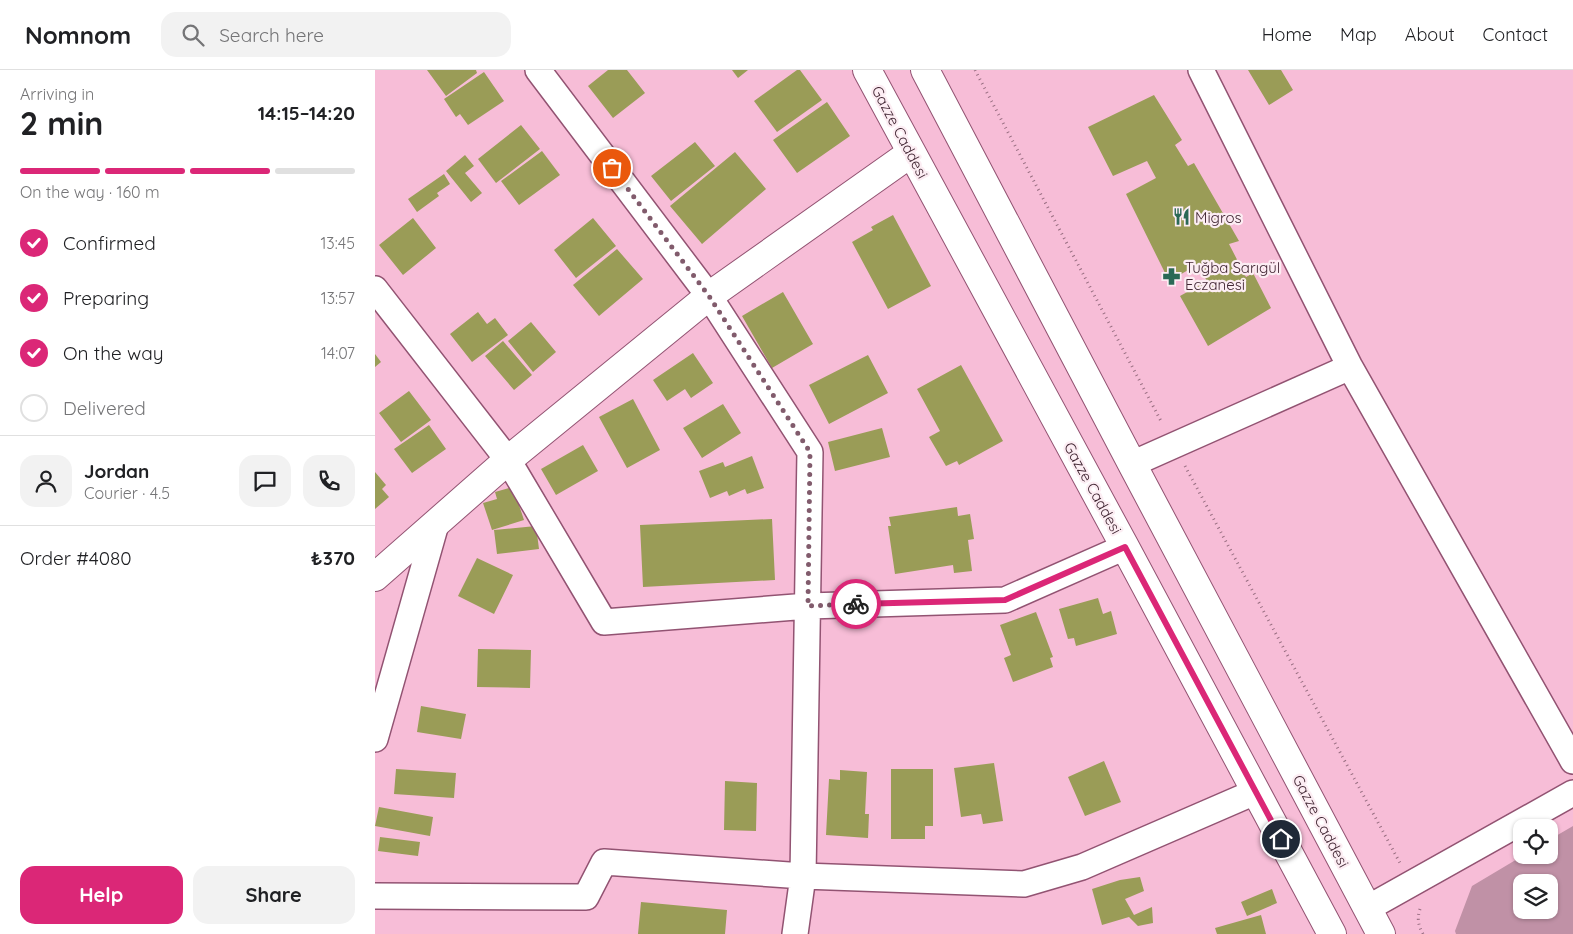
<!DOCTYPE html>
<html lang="en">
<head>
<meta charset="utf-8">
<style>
	:root { --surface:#fff; --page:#f2f2f2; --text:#202124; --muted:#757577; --line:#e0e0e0; --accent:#db2777 }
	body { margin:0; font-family:Quicksand,sans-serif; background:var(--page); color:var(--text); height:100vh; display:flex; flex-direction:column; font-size:19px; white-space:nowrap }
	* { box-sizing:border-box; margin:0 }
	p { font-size:16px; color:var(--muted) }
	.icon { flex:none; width:28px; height:28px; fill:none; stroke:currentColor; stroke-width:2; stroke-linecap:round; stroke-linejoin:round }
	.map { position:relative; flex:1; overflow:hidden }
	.side { display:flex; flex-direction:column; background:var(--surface); width:375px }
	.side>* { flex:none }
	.buttons { position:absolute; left:1138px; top:749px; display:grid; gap:10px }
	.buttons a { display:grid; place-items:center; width:45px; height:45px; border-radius:10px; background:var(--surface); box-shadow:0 1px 4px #0004; font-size:25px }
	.pin { position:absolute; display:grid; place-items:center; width:42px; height:42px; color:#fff; margin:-21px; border:2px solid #fff; border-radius:50%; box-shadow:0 1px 5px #0007 }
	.courier { position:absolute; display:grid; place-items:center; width:50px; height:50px; margin:-25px; border:4px solid #db2777; border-radius:50%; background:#fff; color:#222; box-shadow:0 1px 6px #0007 }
	.headline em { font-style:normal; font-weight:800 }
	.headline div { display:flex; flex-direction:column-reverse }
	.headline { display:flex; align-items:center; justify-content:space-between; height:85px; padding:0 20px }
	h1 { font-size:32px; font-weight:800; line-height:38px }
	.bar { display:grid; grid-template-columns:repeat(4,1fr); gap:8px 5px; align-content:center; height:60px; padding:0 20px }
	.bar i { height:6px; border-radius:4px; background:var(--line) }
	.bar .selected { background:var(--accent) }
	.bar p { grid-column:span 4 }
	.line { display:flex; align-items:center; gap:12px; padding:0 20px; border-top:1px solid var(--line) }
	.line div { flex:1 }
	.round { display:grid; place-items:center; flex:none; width:52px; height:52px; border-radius:15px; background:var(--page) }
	ol { padding:0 20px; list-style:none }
	li { display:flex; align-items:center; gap:15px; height:55px }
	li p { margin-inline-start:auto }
	li .icon { padding:5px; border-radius:50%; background:var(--accent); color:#fff; stroke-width:4 }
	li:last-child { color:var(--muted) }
	li i { width:28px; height:28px; border:2px solid var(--line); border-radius:50% }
	.button { display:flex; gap:10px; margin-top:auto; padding:10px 20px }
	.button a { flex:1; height:58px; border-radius:15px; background:var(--accent); color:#fff; font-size:20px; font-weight:800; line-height:58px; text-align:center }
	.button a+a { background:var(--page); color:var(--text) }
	header { display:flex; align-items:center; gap:30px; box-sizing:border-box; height:70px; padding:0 25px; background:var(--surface); border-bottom:1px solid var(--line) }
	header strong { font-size:24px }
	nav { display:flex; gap:28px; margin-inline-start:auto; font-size:18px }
	.search { width:350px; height:45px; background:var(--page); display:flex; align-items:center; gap:12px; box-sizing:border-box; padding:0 18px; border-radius:15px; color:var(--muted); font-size:19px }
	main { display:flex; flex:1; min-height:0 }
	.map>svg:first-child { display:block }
	.green { fill:#c091a6; fill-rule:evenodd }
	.building { fill:#9a9c57 }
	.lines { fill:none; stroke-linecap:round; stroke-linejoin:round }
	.street-casing { stroke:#925372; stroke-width:28 }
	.secondary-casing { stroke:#925372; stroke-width:30 }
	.path { stroke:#986e81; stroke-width:3; stroke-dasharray:1 4; stroke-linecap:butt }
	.street { stroke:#fff; stroke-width:25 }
	.secondary { stroke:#fff; stroke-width:28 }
	.done { stroke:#815b6c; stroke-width:5; stroke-dasharray:0 9 }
	.route { stroke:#db2777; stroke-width:6 }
	.labels { text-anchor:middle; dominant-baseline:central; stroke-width:4.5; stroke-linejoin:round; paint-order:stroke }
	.street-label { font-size:15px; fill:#412633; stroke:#fcedf3 }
	.poi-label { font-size:15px; fill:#412633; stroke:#fcedf3; text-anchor:start }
</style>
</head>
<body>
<header>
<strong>Nomnom</strong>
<div class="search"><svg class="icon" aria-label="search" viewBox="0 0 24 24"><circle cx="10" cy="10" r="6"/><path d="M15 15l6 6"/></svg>Search here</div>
<nav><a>Home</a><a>Map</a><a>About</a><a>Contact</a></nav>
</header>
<main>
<section class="side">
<div class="headline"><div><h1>2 min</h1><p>Arriving in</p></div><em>14:15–14:20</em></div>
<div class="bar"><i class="selected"></i><i class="selected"></i><i class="selected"></i><i></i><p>On the way · 160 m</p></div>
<ol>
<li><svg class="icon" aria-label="check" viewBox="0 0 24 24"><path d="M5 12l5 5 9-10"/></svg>Confirmed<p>13:45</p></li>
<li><svg class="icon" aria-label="check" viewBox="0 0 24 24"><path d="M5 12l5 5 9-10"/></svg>Preparing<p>13:57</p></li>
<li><svg class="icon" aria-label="check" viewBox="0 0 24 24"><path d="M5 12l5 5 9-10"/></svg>On the way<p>14:07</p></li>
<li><i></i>Delivered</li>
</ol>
<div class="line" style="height:90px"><a class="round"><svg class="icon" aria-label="person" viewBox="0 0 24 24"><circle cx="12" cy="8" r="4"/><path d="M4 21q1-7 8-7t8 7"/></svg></a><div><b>Jordan</b><p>Courier · 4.5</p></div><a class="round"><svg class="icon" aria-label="chat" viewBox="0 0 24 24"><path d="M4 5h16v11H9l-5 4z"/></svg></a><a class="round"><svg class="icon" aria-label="phone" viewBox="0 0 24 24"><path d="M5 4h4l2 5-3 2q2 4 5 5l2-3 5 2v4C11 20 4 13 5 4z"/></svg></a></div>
<div class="line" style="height:65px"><div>Order #4080</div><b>₺370</b></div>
<div class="button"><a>Help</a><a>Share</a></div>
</section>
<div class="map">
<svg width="1198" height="864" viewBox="0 0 1198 864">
	<rect width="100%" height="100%" fill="#f7bdd7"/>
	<path class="green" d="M1198,756V864H1081L1080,861L1097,816L1149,785H1174V770ZM1146,812H1174V840H1146Z"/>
	<path class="building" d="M52,0H101L102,3L71,26Z
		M233,0H252L270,23L238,48L213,16Z
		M357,0H373L363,8Z
		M422,0H425L447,30L402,62L379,31Z
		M873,0H906L918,20L894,35Z
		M109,2L129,31L93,55L85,44L81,47L69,29Z
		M779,25L807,70L800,75L813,96L819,93L864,171L854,174L871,207L878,203L896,238L833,276L805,226L832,211L822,195L794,211L751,124L781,108L772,91L738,106L713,57Z
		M452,32L475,66L422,103L398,70Z
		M146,55L165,79L121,113L103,89Z
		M320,72L340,96L296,131L276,106Z
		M167,81L185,105L144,135L126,111Z
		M360,82L391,119L327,174L295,136Z
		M90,85L99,96L90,103L107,123L96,132L71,101Z
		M69,104L75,114L62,123L64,126L42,142L33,129Z
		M518,145L556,216L513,239L477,172L498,160L496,157Z
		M38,148L61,178L28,205L4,175Z
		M218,148L241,176L201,208L179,180Z
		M242,179L268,209L224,246L198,215Z
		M408,222L438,274L397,298L367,246Z
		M103,242L112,254L120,248L133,265L97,292L75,264Z
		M156,252L181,282L158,302L133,271Z
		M128,271L157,305L139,320L110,286Z
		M318,283L338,313L316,328L310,319L292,331L278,310Z
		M0,284L6,292L0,297Z
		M493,285L513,323L454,354L434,315Z
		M586,295L628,371L584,395L582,391L571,396L554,367L565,361L542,319Z
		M34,321L56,350L26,372L4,343Z
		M258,329L285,380L252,398L224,347Z
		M348,334L366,363L327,388L308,358Z
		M54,355L71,379L37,403L19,379Z
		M507,358L515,387L460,401L453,372Z
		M208,375L223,401L181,425L166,399Z
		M377,386L389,418L372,424L370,419L354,426L352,421L335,428L324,401L348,392L350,397Z
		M0,402L11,415L7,419L14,427L0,439Z
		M138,417L149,450L117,460L108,433L122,429L120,422Z
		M582,437L583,446L595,444L599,469L593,470L597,501L579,503L578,495L520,504L513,456H516L514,447Z
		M397,449L400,510L268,517L265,455Z
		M161,456L164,479L122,484L119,460Z
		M102,488L138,505L119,544L83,526Z
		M723,528L728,544L736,541L742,564L701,576L699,568L693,569L684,539Z
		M661,542L678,587L675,588L678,597L638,612L629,588L636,585L625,555Z
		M103,579L156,580L155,618L102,617Z
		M46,636L91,644L86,669L42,662Z
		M729,691L746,732L710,746L693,707Z
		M619,693L628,751L608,754L606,744L586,747L579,698Z
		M21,699L81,703L79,728L19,724Z
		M516,699H558V756H550V769H516Z
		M465,700L492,702L490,744H494L493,768L451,765L454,709L465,710Z
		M350,711L382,713L381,761L349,760Z
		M4,737L58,747L55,766L0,756Z
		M5,767L45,772L43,786L3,781Z
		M765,807L769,821L750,829L759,845L777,837L778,853L763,856L754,847L727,855L717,819L745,810Z
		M897,819L902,833L872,846L866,832Z
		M266,832L352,840L350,864H263Z
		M886,845L891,864H842L840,858Z"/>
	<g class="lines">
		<defs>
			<path id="street" d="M163,0L334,226L435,382L428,806L420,864
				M826,0L975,297
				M0,219L133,390L229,552L433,536L630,530L750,477
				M757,394L975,297L1198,691
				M0,669L61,454
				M0,826L211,827L229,792L428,806L649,814L707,797L880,722
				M993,838L1198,723"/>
			<path id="secondary" d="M492,0L750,477L957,864
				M550,0L757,394L1006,864
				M0,507L133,390L334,226L536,83"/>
		</defs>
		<use href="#street" class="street-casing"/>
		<use href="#secondary" class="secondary-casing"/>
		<path class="path" d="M600,0L787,353
			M810,396L1025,793
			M1045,839C1042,848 1043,855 1048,864"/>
		<use href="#street" class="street"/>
		<use href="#secondary" class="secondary"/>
	</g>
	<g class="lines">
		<path class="done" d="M237,98L334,226L435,382L433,536L481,534"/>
		<path class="route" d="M481,534L630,530L750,477L906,769"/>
	</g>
	<defs>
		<symbol id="restaurant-bare" viewBox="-9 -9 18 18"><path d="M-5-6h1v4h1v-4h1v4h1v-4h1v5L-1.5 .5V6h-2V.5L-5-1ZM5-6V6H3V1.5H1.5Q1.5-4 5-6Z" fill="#2a6956" stroke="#fcedf3" stroke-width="2.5" paint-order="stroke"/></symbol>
		<symbol id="pharmacy-bare" viewBox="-9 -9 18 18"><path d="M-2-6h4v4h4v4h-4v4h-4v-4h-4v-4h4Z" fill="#2a6956" stroke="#fcedf3" stroke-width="2.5" paint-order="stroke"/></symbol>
	</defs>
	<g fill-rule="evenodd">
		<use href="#restaurant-bare" x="794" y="134" width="25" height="25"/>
		<use href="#pharmacy-bare" x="784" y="194" width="25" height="25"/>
	</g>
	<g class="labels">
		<g class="street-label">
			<text transform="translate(525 62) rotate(62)">Gazze Caddesi</text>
			<text transform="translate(718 418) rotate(61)">Gazze Caddesi</text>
			<text transform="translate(946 751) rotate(62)">Gazze Caddesi</text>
		</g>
		<g class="poi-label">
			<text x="820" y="147">Migros</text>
			<text x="810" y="197">Tuğba Sarıgül<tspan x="810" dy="17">Eczanesi</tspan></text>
		</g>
	</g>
</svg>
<div class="buttons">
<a><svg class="icon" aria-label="locate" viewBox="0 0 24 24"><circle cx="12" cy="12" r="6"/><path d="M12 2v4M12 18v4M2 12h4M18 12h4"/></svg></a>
<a><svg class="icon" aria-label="layers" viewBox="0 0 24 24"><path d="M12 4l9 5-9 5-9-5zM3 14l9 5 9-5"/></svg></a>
</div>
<div class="pin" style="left:237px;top:98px;background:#ea580c"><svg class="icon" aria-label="bag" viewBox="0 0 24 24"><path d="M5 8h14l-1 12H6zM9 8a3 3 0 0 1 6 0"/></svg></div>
<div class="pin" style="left:906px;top:769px;background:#1f2937"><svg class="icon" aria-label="home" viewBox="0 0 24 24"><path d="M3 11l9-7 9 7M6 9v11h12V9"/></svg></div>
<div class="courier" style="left:481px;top:534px"><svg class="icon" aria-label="bike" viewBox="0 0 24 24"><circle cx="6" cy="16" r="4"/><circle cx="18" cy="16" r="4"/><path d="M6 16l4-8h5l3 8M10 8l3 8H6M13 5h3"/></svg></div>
</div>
</main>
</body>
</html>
